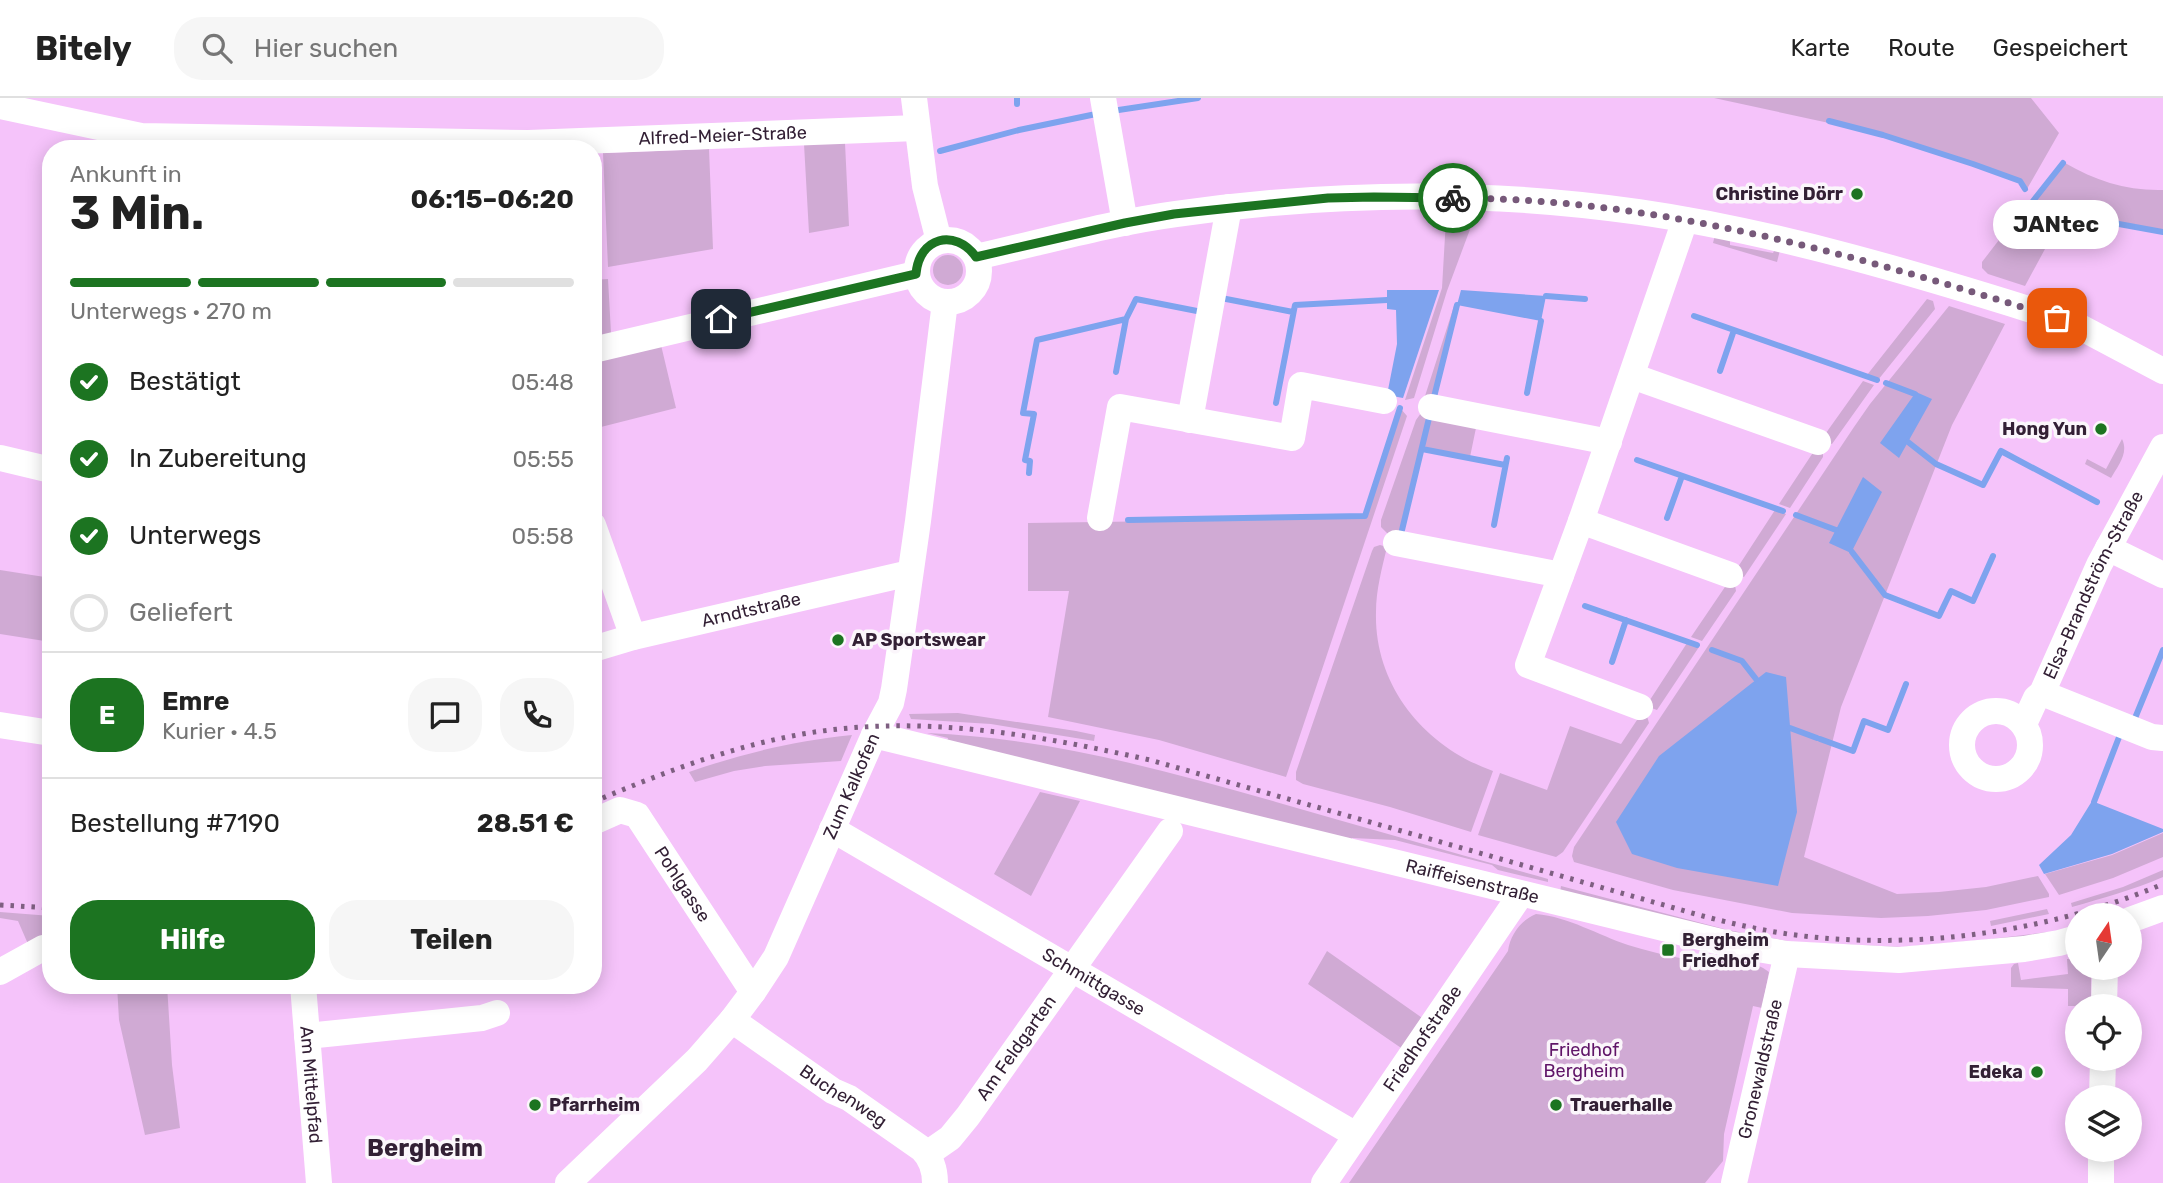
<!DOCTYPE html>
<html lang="de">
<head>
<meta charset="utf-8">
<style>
	:root { --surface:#fff; --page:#f6f6f6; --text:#222; --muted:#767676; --line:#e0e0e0; --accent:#1c7421 }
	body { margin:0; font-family:Rubik,sans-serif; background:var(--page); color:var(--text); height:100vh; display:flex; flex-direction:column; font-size:26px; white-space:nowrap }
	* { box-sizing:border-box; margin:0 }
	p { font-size:23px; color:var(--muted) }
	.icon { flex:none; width:38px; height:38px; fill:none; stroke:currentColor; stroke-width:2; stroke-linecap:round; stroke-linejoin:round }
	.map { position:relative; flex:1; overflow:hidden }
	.sheet { position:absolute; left:42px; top:42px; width:560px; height:854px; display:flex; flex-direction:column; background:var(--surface); border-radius:28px; box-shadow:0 4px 18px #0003 }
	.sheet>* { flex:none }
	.needle { width:46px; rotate:13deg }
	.fabs { position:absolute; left:2065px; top:805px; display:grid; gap:14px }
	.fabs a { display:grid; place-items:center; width:77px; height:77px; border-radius:50%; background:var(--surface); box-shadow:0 4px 18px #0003; font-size:35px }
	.pin { position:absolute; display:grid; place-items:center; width:60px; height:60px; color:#fff; margin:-30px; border-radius:14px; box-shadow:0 4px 10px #0006 }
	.courier { position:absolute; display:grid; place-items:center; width:70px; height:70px; margin:-35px; border:5px solid #1c7421; border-radius:50%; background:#fff; color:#222; box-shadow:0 2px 9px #0007 }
	.bubble { position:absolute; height:49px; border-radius:24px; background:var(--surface); box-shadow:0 4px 18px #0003; font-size:23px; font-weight:700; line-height:49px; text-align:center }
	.overview em { font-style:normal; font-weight:700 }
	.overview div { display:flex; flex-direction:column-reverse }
	.overview { display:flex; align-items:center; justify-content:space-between; height:119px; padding:0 28px }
	h1 { font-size:46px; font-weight:700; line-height:52px }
	.bar { display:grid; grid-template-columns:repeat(4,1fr); gap:10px 7px; align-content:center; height:84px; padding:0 28px }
	.bar i { height:9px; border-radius:5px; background:var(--line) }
	.bar .active { background:var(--accent) }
	.bar p { grid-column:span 4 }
	.line { display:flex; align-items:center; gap:18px; padding:0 28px; border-top:2px solid var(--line) }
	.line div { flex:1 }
	.round { display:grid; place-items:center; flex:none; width:74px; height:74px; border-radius:28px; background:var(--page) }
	ol { padding:0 28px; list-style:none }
	li { display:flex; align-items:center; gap:21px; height:77px }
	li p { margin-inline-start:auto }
	li .icon { padding:7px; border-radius:50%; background:var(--accent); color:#fff; stroke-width:4 }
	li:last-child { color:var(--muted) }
	li i { width:38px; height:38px; border:4px solid var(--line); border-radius:50% }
	.button { display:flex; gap:14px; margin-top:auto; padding:14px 28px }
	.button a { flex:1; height:80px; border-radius:28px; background:var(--accent); color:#fff; font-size:28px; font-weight:700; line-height:80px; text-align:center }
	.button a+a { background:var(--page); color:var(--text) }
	header { display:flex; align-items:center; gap:42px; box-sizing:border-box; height:98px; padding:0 35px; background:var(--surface); border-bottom:2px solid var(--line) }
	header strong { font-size:33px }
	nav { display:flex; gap:38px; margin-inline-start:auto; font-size:24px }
	.search { width:490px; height:63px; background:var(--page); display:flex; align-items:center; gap:18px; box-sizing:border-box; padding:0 24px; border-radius:28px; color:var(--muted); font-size:26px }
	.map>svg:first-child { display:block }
	.green { fill:#d0aad4 }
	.water { fill:#7ea3ee }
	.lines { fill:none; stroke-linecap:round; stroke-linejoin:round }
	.stream { stroke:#7ea3ee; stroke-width:6 }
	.minor { stroke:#fff; stroke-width:26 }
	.rail { stroke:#7e5f81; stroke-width:5; stroke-dasharray:3.5 7; stroke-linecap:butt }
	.done { stroke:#77597a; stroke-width:7; stroke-dasharray:0 12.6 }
	.route { stroke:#1c7421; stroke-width:9 }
	.poi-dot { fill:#1c7421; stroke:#fbf6fb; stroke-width:2.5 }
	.labels { text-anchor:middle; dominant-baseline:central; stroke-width:7; stroke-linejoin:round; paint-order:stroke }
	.street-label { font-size:18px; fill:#332035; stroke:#fbf6fb }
	.poi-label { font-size:18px; font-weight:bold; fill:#332035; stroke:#fbf6fb; text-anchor:start }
	.park-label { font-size:18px; fill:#601568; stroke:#fbf6fb }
	.district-label { font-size:24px; font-weight:bold; fill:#332035; stroke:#fbf6fb }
</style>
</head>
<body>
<header>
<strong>Bitely</strong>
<div class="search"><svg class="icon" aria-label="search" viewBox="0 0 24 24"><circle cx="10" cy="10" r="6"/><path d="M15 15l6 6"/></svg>Hier suchen</div>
<nav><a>Karte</a><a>Route</a><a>Gespeichert</a></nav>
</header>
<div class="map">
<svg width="2163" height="1085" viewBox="0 0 2163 1085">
	<rect width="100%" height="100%" fill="#f5c3fa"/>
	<path class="green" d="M1714,0H2031L2059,35L2027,91L2022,82C1958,59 1895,39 1830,22L1829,25Z
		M845,45L849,128L809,135L804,46Z
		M709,51L713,151L608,169L603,55Z
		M2065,65C2096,83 2127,93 2163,92V133L2065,114L2025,188L1988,176L1982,170V164L2029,103L2033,105Z
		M1446,121L1470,122L1472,126L1447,193L1414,300L1405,302L1442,190Z
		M1715,137L1730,140V147L1773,155L1775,151L1780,152L1777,164L1713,145Z
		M933 172a15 15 0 1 1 30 0a15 15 0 1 1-30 0Z
		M608,181L611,235L593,240V182Z
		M1927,201L1933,203L1935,211L1878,282L1867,277Z
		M1454,208H1455L1432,303L1425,298Z
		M1949,208L2005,226L1952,327L1841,609L1804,759L1897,796L1939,794L1986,789L2038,778L2049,796V799L1986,812L1928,818L1881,820L1792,815L1673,792L1574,764L1572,758L1574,749L1854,329L1870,306Z
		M661,247L676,310L593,331V263Z
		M1863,283L1874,287L1832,346L1821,342Z
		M1401,311L1407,318L1286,679L1159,642L1048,619L1069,493H1028V425L1365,420Z
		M1421,315L1429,316L1403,419L1401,431L1403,432L1401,440L1388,436L1381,429V422L1416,322Z
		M1432,316L1477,325L1470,359L1423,350Z
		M2122,341C2129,355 2118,368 2111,380L2085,366L2087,361L2106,371Z
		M1816,350L1823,355V359L1790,410L1779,406Z
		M1775,412L1786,416L1744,479L1734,475Z
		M1380,447L1387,449C1382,470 1376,492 1376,514C1374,588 1425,649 1493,673L1471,734L1390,709L1303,686L1296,682V674L1372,453L1374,449Z
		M0,472L51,480V544L0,536Z
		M1729,483L1735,487L1736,493L1702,543L1691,539Z
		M1687,545L1699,549L1657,612L1646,608Z
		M958,615L1076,633L1095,637L1094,643L991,626L911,621L909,616Z
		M1641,616L1647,618L1649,625L1563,754L1556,759L1478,737L1500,675L1547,692L1570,628L1621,646Z
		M927,635C1047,640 1161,671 1276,704C1367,730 1458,756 1548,781V784L1498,772L1492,767L1395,742L1352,740L1351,744L947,644L948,640Z
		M852,637L841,663L765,668L734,673L695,684L689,674C744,655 794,643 852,637Z
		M1040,694L1080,703L1031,798L994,776Z
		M2163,735V759L2113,780L2059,797L2045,776L2112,757Z
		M2163,772V779C2133,792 2103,800 2072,809L2071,805L2123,789Z
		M1561,788L1728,832L1793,844L1902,849L1983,842L2047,834L2048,839L1902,852L1774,844L1560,795Z
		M2047,811L2049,816L1991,828L1990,823Z
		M0,814L51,818V838L28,846L18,823L0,820Z
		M1536,816C1569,819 1598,837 1628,847C1645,852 1663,857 1680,860C1709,864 1745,855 1769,874L1762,910L1753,908L1724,1036L1723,1063L1705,1085H1349L1508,853C1510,837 1521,822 1536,816Z
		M1327,853L1428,924L1407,954L1308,886Z
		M2067,861H2073L2077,865V870H2083L2091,876V908H2068V891L2011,889V870L2014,866L2018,865L2021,882L2068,876Z
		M117,887H167L172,967L180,1030L145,1037L119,922Z"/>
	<path class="water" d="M1387,192H1439L1403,300L1387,297L1397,246L1396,212L1387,211Z
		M1461,192L1546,198L1541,223L1457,207Z
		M1916,294L1932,301L1899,360L1880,345Z
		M1863,379L1882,394L1851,455L1829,445Z
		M1766,574L1786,579L1797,714L1778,788L1677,770L1632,756L1616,724L1659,658Z
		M2092,703L2163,731V734L2112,756L2044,776L2039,767L2071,737Z"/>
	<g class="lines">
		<path class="stream" d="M1017,0V6
			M1112,13L1198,0
			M1829,23L1883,37L1973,66L2020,83L2025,91
			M940,53L1019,32L1096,16
			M2063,65L2033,103L2064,116L2163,134
			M1546,198L1585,201
			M1221,200L1293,214
			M1694,218L1877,282
			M1720,273L1734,232
			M1116,274L1126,221L1136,201L1202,214
			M1886,285L1915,296
			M1527,295L1541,223
			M1433,303L1457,207
			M1276,305L1295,207L1387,202
			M1908,344L1936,366L1983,387L2001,353L2097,404
			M1422,351L1505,367
			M1637,362L1783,413
			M1029,375L1030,363L1025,362L1034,316L1023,315L1037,242L1126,221
			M1796,417L1836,432
			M1667,420L1682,378
			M1128,422L1365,418L1400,310
			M1494,427L1507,360
			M1402,432L1430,316
			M1852,454L1885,497L1939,518L1951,493L1973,503L1993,458
			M1585,508L1697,547
			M1712,552L1742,563L1756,581
			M1612,564L1626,522
			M2133,625L2163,552
			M1790,630L1817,640
			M1820,641L1853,653L1864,623L1888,632L1906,586
			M2094,704L2121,634"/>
		<g class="minor">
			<path d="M914,0L925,88L939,143"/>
			<path d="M1103,0L1125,125"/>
			<path id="s1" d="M0,8L141,38L528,45L917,30"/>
			<circle cx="948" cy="173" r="31"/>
			<path d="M976,159C1043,144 1109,125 1176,116C1330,94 1486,92 1639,114C1778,134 1924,178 2057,220L2080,229L2163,273"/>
			<path d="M593,252L916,176"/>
			<path d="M1632,278L1818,344"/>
			<path d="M1431,309L1609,344"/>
			<path d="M1190,322L1229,109"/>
			<path d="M0,360L51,372"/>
			<path d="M1100,420L1120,309L1292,340L1301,287L1384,303"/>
			<path d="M1581,423L1730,477"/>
			<path d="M593,427L633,539"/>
			<path d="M1396,445L1561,477"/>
			<path d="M2108,450L2163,477"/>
			<path id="s2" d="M593,551L633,539L910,475"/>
			<path d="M2042,595L2152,639L2163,640"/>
			<path d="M1640,609L1528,567L1581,423L1685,122"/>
			<circle cx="1996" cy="647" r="34"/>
			<path id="s3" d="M2024,626L2036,600L2042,595L2099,467L2163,349"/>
			<path d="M0,627L51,635"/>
			<path id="s4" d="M874,637L1729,846L1787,856L1899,862L2024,851L2059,845L2077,840"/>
			<path id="s5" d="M593,724L620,712L637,717L753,894"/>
			<path id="s6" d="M832,731L1356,1037"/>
			<path d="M2130,822L2163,810"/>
			<path d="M0,874L43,850L51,848"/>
			<path id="s7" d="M303,887L319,1085"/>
			<path d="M2104,908L2105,870"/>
			<path id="s8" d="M732,922L833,993L849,1000L922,1051C931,1060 935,1072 935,1085"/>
			<path d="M307,938L482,920L497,915"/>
			<path d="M2102,999L2103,961"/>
			<path id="s9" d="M927,1056L950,1040L968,1018L1170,733"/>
			<path id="s10" d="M568,1085L697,962L732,922L753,894L776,859L874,637L891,605L894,591L918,423L945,204"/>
			<path id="s11" d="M1324,1085L1521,796"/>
			<path id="s12" d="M1734,1085L1787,856"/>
			<path d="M2101,1085V1052"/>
		</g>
		<path class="rail" d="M593,704C667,673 742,644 822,633C933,618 1042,638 1150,662L1671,809C1705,819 1740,828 1775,834C1902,855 2045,836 2163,786
			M0,807L51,810"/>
	</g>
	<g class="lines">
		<path class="done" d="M1453,100C1660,100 1862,159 2057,220"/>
		<path class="route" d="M721,221L916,176C919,139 955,130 976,159L1125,125L1174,116L1328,100L1374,99L1453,100"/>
	</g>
	<g class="poi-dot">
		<circle cx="1857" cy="96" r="7"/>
		<circle cx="2101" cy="331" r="7"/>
		<circle cx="838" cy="542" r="7"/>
		<rect x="1661" y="845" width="14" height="14" rx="3.5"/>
		<circle cx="2037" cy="974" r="7"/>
		<circle cx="535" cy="1007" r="7"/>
		<circle cx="1556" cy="1007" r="7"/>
	</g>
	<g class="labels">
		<g class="street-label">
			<text stroke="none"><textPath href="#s1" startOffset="726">Alfred-Meier-Straße</textPath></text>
			<text stroke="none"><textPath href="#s3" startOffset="156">Elsa-Brandström-Straße</textPath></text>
			<text stroke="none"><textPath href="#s2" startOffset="163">Arndtstraße</textPath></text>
			<text stroke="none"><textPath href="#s10" startOffset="495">Zum Kalkofen</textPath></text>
			<text stroke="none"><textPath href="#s4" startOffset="616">Raiffeisenstraße</textPath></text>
			<text stroke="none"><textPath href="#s5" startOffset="130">Pohlgasse</textPath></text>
			<text stroke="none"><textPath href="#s6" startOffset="303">Schmittgasse</textPath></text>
			<text stroke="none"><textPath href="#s11" startOffset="175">Friedhofstraße</textPath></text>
			<text stroke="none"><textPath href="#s9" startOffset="140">Am Feldgarten</textPath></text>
			<text stroke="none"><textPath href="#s12" startOffset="117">Gronewaldstraße</textPath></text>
			<text stroke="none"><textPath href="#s7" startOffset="100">Am Mittelpfad</textPath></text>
			<text stroke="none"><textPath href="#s8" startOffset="135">Buchenweg</textPath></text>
		</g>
		<g class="poi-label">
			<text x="1843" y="96" text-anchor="end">Christine Dörr</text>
			<text x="2087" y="331" text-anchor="end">Hong Yun</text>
			<text x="852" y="542">AP Sportswear</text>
			<text x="1682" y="842">Bergheim<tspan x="1682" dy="21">Friedhof</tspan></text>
			<text x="2023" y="974" text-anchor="end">Edeka</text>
			<text x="549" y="1007">Pfarrheim</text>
			<text x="1570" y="1007">Trauerhalle</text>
		</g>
		<g class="park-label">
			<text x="1584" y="952">Friedhof<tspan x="1584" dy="21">Bergheim</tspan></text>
		</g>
		<g class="district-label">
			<text x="425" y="1050">Bergheim</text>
		</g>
	</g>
</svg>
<div class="fabs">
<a><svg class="needle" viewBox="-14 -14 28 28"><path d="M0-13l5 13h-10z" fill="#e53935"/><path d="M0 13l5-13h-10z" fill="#767676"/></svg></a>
<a><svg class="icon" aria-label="locate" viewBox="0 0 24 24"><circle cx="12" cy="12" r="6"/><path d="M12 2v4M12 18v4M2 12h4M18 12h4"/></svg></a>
<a><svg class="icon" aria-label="layers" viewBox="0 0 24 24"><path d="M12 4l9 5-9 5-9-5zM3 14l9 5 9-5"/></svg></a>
</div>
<div class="pin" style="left:2057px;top:220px;background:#ea580c"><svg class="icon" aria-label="bag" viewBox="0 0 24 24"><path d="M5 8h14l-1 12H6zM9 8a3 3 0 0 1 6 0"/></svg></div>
<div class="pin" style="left:721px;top:221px;background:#1f2937"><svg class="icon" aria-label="home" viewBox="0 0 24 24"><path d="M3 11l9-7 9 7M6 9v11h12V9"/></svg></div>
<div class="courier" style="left:1453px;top:100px"><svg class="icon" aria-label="bike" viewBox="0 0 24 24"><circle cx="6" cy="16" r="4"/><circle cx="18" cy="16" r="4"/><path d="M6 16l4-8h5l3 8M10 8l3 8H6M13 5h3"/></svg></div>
<div class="bubble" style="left:1993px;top:102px;width:126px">JANtec</div>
<section class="sheet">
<div class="overview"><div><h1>3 Min.</h1><p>Ankunft in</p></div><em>06:15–06:20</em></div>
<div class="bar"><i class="active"></i><i class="active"></i><i class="active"></i><i></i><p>Unterwegs · 270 m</p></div>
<ol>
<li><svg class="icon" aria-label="check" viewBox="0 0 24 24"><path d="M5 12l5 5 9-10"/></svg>Bestätigt<p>05:48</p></li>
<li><svg class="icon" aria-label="check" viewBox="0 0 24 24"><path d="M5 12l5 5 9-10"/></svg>In Zubereitung<p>05:55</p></li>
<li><svg class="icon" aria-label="check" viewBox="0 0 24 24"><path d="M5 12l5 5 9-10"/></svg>Unterwegs<p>05:58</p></li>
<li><i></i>Geliefert</li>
</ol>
<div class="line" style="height:126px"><b class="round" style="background:var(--accent);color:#fff">E</b><div><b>Emre</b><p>Kurier · 4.5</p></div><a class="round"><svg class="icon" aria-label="chat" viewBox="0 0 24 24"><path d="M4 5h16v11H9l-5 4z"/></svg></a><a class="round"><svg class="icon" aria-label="phone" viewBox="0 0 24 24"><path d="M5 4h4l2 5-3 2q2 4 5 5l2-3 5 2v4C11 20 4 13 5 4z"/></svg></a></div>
<div class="line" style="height:91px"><div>Bestellung #7190</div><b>28.51 €</b></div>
<div class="button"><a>Hilfe</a><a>Teilen</a></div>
</section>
</div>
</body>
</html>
